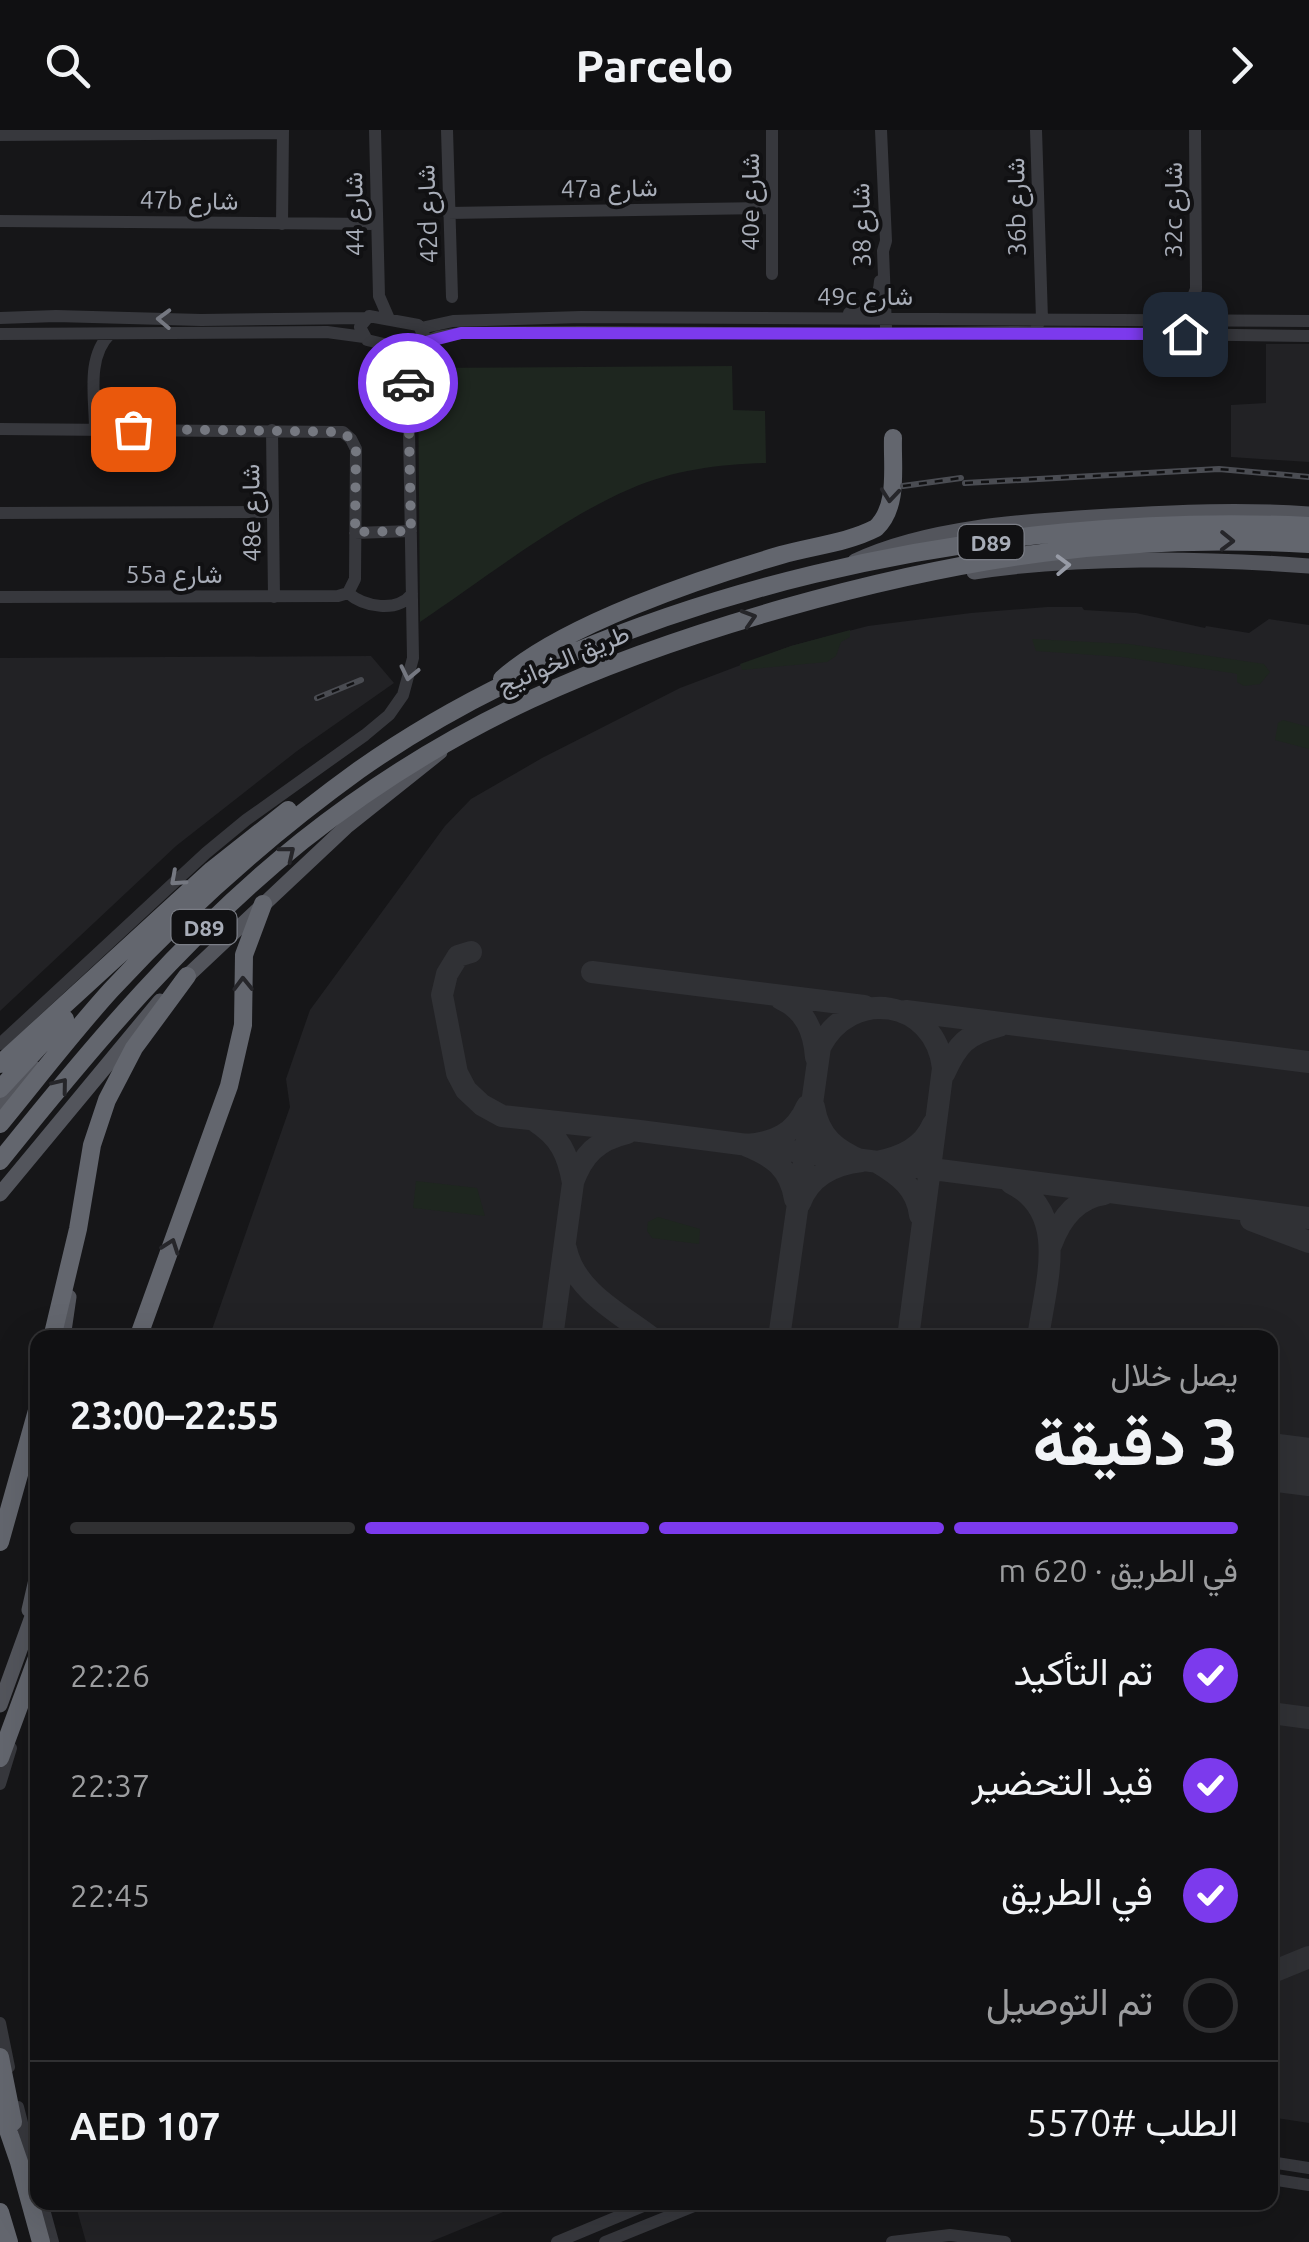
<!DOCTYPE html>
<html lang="ar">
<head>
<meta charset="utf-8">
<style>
	:root { --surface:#101012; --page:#19191b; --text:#f1f3f6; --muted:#9c9d9f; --line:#303032; --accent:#7c3aed }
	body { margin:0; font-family:Ubuntu,Vazirmatn,sans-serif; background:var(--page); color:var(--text); direction:rtl; height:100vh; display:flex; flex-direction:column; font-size:38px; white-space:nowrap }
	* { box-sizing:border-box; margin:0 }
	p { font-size:32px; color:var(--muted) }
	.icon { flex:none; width:55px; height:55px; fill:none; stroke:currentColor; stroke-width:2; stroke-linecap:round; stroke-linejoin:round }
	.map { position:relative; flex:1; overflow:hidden; direction:ltr }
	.side { position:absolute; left:30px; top:1200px; width:1248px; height:880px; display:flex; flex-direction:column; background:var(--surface); border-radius:20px; box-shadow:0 10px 40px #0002,0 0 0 2px var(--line); direction:rtl }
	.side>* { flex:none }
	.pin { position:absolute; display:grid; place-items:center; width:85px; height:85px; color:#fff; margin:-42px; border-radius:20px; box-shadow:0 5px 15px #0006 }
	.courier { position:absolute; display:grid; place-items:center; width:100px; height:100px; margin:-50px; border:8px solid #7c3aed; border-radius:50%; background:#fff; color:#222; box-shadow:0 2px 12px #0007 }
	.overview em { font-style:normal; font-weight:700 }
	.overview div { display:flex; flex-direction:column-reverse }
	.overview { display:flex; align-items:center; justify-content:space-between; height:170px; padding:0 40px }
	h1 { font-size:65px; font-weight:700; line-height:75px }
	.bar { display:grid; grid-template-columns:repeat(4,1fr); gap:15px 10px; align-content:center; height:120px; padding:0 40px }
	.bar i { height:12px; border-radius:8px; background:var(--line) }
	.bar .selected { background:var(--accent) }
	.bar p { grid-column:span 4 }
	.line { display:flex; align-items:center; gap:25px; padding:0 40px; border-top:2px solid var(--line) }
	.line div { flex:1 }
	ol { padding:0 40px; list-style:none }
	li { display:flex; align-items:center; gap:30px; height:110px }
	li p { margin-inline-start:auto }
	li .icon { padding:10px; border-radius:50%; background:var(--accent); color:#fff; stroke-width:4 }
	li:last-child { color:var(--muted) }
	li i { width:55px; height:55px; border:5px solid var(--line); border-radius:50% }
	header { display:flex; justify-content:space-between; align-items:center; height:130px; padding:0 40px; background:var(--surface); font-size:45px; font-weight:700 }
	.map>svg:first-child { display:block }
	.built { fill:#222225 }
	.green { fill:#1e261f }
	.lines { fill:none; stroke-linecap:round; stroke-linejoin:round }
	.taxiway { stroke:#303135; stroke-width:22 }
	.runway { stroke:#303135; stroke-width:58 }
	.minor { stroke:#37383d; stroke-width:12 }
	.major { stroke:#53555c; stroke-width:15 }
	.highway { stroke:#63666e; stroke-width:18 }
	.rail-casing { stroke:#4a4c52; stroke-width:6 }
	.rail { stroke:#111113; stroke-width:2.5; stroke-dasharray:8; stroke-linecap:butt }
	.oneway { stroke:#757881 }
	.oneway2 { stroke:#26262a }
	.oneway3 { stroke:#979ba6 }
	.done { stroke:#757880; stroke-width:10; stroke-dasharray:0 18 }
	.route { stroke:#7c3aed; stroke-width:12 }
	.labels { text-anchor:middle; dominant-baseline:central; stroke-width:8; stroke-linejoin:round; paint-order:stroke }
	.shield { fill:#111113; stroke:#7b7e86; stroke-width:2.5 }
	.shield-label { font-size:22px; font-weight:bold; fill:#a8adb8 }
	.street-label { font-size:25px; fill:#a8adb8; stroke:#111113 }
</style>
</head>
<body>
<header><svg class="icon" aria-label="forward" viewBox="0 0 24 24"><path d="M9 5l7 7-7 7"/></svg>Parcelo<svg class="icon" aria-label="search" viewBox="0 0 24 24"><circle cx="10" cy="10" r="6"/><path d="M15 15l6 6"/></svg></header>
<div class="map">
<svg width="1309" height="2112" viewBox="0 0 1309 2112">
	<rect width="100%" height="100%" fill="#161618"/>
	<path class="built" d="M1266,214H1309V332L1231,327V275L1266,273Z
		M1047,477H1082L1084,480L1136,483L1205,498L1206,496L1249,503L1269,489L1309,495V1993L1270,1987V1208H209L290,977L286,949L310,880L445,696L471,669L542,628L680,558L791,516L868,496L971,483Z
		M371,526L394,553L297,621L176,716L0,881V528Z
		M75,2073V2072L525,2073L430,2112H86Z"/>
	<path class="green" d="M732,236L733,280L765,281L766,333C720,334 673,340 630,359C561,388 483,450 420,492L418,238Z
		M850,500V507L841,512L836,526L827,532L742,540L740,534L791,516Z
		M1032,509L1129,514L1264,534L1270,542L1260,554L1244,556L1237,552V544L1232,543L1122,527L1036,521Z
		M1283,590L1309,597V619L1275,610L1278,593Z
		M416,1051L477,1058L485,1086L413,1078Z
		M658,1087L700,1099L699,1114L652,1108L647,1101L648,1092Z"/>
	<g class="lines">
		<path class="taxiway" d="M471,822L458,826L447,844L442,865L457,943L466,960L482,975L502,986L640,1001L1309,1088
			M592,842L864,876
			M781,869C806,880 814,902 816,927
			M906,881L1309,932
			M944,944C958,913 966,905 999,896
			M535,991C560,1007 568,1024 573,1053L552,1208
			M573,1052C583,1025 597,1010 627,1003
			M1011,1053C1071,1082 1045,1155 1038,1208
			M795,1069C790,1038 773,1026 745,1015C774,1013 795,1004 807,976
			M800,1073C810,1045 835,1034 862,1031C836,1020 819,1007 814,977
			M920,1085C917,1058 899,1045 877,1032C901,1027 923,1018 933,994
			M1251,1090L1309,1112
			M1051,1115C1060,1090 1076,1068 1104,1064
			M566,1119C575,1161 619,1183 652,1208
			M779,1208L820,917C851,856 935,869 943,938L908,1208
			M1270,1583L1309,1588
			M1270,1843L1309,1827"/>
		<path class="runway" d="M1270,1332L1309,1337"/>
		<path class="minor" d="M375,0L379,166L389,189
			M447,0L452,167
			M881,0L886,111L883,121L886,197
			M1036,0L1042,189L1037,195
			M0,5L283,3
			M448,83L771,78
			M0,91L377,94
			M282,94L283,0
			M772,144V0
			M849,183C868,180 879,171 880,151
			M369,186L418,195L424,205L422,213L409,220L367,210L360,197Z
			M0,188L56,186L201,190L366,188
			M1176,189L1190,174L1196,159L1195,0
			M421,198L453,191L581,187L1309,191
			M0,204L327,202L364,207
			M422,213L437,207L461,203L581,202L866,204L1012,202L1309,206
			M0,299L343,302L351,309L356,319L355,449L348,463
			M95,299C95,269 86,227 110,204
			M272,300L274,467
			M0,383L273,382
			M355,403L411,401
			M348,463C364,477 397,483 412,464
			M0,467L338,466L348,463
			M0,914L206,723L246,690L365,605L389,585L403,565L413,528L410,356L408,244L396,217
			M0,1654L11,1618
			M0,1893L9,1937
			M18,1977L38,2057
			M1270,2032L1309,2038
			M1270,2049L1309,2055
			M42,2072L53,2112
			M557,2112L653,2072
			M605,2112L704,2072
			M892,2112L950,2105L1005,2112"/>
		<path class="major" d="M855,431C930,396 1029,391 1110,386C1177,382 1242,379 1309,384
			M974,442C1077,426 1204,428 1309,436
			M181,852L346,697L440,622
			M0,976L36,939
			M0,1064L160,871
			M63,1208L69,1167
			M29,1480L38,1441
			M0,1575L38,1470"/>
		<path class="highway" d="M502,549C562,495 702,448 781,425C812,416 847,413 876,398C899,376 892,338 893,308
			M0,934L212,740L288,680
			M0,959L65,889
			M0,994C37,949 72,903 111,860C186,779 269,705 359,640C617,458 998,381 1309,396
			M0,1031C92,916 186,804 302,711C452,592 601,530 784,478C963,427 1123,403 1309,414
			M52,1208L78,1099L92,1015L107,970L134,918L187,846
			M138,1208L229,956L243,895L244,825L263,774
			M0,1412L38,1277
			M0,1628L38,1525
			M0,1927L13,1992
			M0,1977L19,2032L41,2112
			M0,2082L9,2112"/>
		<defs>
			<path id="rail" d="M965,353L1219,339L1309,347
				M903,356L961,348
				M317,568L361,550"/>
		</defs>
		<use href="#rail" class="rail-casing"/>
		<use href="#rail" class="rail"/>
	</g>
	<defs><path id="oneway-chevron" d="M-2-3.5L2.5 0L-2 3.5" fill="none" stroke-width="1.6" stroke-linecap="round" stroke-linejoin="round" transform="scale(2.5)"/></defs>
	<g class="oneway">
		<use href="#oneway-chevron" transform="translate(164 189) rotate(-178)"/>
		<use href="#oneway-chevron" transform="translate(409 543) rotate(102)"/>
		<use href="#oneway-chevron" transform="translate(177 749) rotate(138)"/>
	</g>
	<g class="oneway2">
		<use href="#oneway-chevron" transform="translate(890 365) rotate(95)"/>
		<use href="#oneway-chevron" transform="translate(1227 411) rotate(1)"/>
		<use href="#oneway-chevron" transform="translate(749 488) rotate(-17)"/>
		<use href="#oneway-chevron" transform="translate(288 723) rotate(-39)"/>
		<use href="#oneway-chevron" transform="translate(243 854) rotate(-91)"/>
		<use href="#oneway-chevron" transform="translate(61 955) rotate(-51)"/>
		<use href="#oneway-chevron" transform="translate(171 1116) rotate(-70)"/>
	</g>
	<use class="oneway3" href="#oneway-chevron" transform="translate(1063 435) rotate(-2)"/>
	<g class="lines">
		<path class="done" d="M133,299L342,302L351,309L356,319L355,402L411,401L408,253"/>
		<path class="route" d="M408,253L412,231L422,213L461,203L1185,204"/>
	</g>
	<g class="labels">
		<g class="shield">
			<rect x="958.5" y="395" width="65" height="34" rx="8"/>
			<rect x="171.5" y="780" width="65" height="34" rx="8"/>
		</g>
		<g class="shield-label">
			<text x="991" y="412">D89</text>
			<text x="204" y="797">D89</text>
		</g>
		<g class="street-label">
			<text transform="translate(609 58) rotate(-1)">47a شارع</text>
			<text transform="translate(189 70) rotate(1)">47b شارع</text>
			<text transform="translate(750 72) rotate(-90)">40e شارع</text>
			<text transform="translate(1016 77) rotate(-91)">36b شارع</text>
			<text transform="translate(1173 80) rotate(-90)">32c شارع</text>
			<text transform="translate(354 84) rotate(-91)">شارع 44</text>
			<text transform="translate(427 84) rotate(-92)">42d شارع</text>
			<text transform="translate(861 95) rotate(-91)">شارع 38</text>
			<text x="865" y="166">49c شارع</text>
			<text transform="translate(251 383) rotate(-91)">48e شارع</text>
			<text x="174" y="444">55a شارع</text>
			<text transform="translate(563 529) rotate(-23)">طريق الخوانيج</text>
		</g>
	</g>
</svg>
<div class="pin" style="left:133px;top:299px;background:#ea580c"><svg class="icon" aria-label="bag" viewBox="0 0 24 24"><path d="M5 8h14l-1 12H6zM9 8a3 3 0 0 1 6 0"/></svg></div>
<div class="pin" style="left:1185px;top:204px;background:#1f2937"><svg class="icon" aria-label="home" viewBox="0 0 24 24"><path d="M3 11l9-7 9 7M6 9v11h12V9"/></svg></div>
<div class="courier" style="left:408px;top:253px"><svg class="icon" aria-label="car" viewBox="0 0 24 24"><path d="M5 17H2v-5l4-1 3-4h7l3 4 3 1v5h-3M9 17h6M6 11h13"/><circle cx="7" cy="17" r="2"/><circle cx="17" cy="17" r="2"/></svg></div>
<section class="side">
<div class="overview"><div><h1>3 دقيقة</h1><p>يصل خلال</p></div><em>22:55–23:00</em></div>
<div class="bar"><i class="selected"></i><i class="selected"></i><i class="selected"></i><i></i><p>في الطريق · 620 m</p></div>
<ol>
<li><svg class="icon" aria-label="check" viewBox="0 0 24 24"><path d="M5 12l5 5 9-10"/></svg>تم التأكيد<p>22:26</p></li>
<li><svg class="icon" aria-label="check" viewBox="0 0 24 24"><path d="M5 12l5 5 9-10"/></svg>قيد التحضير<p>22:37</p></li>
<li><svg class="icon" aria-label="check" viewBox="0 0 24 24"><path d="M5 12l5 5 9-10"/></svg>في الطريق<p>22:45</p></li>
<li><i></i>تم التوصيل</li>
</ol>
<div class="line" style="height:130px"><div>الطلب #5570</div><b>AED 107</b></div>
</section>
</div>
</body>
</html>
